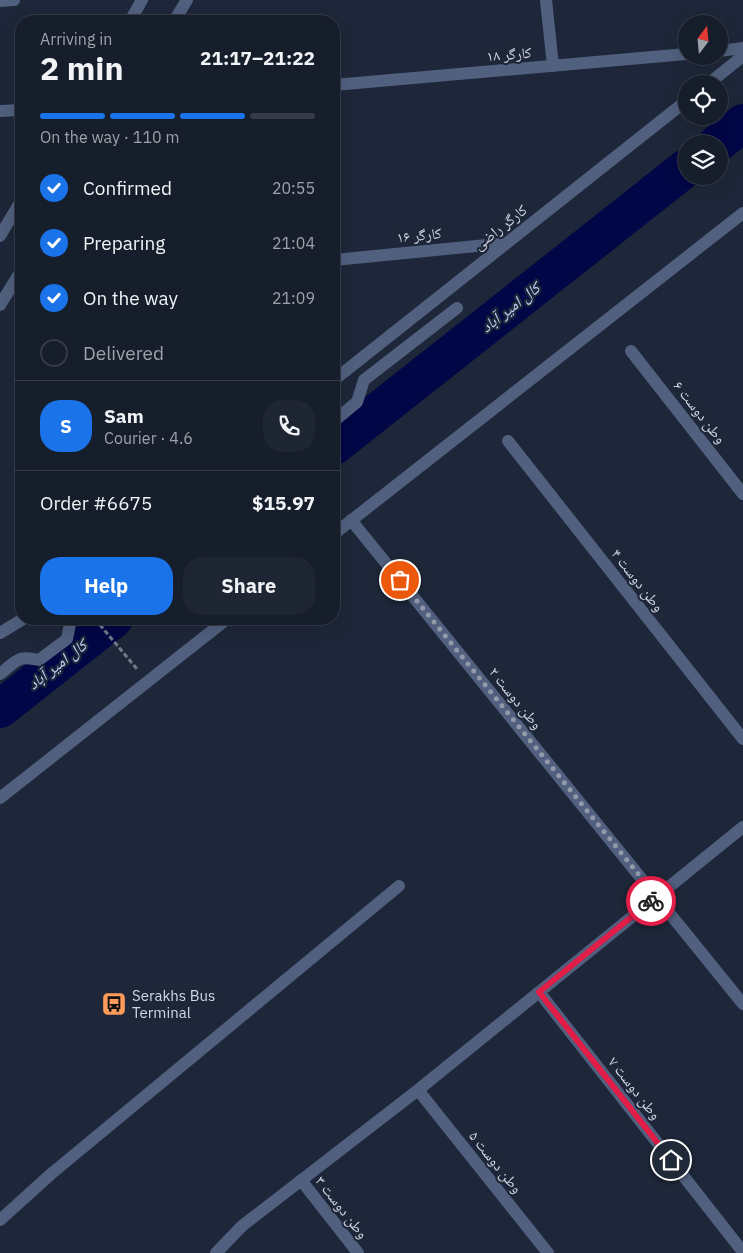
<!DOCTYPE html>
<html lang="en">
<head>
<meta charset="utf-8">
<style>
	:root { --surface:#161d2b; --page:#1f2633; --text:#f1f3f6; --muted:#9ea2a9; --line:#353b47; --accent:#1a73e8 }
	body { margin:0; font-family:"IBM Plex Sans","Noto Naskh Arabic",sans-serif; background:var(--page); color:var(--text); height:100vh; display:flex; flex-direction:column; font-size:19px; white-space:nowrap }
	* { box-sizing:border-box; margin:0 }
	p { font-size:16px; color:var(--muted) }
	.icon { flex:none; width:28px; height:28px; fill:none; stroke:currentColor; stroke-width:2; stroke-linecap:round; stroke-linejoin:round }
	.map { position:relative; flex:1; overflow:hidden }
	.details { position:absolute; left:15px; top:15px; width:325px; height:610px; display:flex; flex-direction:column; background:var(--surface); border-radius:20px; box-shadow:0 5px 20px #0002,0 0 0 1px var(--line) }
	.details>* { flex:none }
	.needle { width:32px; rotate:16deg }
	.tools { position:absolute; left:678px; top:15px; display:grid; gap:10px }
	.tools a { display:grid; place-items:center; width:50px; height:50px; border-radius:50%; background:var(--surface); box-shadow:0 5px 20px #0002,0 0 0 1px var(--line); font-size:25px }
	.pin { position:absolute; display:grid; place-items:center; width:42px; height:42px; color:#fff; margin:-21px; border:2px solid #fff; border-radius:50%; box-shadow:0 1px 5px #0007 }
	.courier { position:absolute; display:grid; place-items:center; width:50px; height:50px; margin:-25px; border:4px solid #e11d48; border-radius:50%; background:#fff; color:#222; box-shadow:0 1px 6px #0007 }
	.summary em { font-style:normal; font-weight:800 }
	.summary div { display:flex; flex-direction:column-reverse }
	.summary { display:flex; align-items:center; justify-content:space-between; height:85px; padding:0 25px }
	h1 { font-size:32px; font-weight:800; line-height:38px }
	.bar { display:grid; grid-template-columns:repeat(4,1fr); gap:8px 5px; align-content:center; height:60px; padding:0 25px }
	.bar i { height:6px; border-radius:4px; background:var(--line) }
	.bar .selected { background:var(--accent) }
	.bar p { grid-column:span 4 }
	.line { display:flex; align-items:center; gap:12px; padding:0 25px; border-top:1px solid var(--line) }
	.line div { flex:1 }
	.round { display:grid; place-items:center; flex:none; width:52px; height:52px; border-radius:20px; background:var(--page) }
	ol { padding:0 25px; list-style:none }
	li { display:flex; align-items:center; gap:15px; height:55px }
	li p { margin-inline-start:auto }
	li .icon { padding:5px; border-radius:50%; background:var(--accent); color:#fff; stroke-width:4 }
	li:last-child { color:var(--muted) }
	li i { width:28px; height:28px; border:2px solid var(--line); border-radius:50% }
	.action { display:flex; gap:10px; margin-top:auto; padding:10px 25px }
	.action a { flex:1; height:58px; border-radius:20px; background:var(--accent); color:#fff; font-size:20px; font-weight:800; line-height:58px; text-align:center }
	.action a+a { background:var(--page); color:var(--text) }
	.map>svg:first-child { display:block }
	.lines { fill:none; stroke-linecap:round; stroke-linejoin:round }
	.river { stroke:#000646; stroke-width:38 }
	.path { stroke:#707988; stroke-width:3; stroke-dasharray:5 2.5; stroke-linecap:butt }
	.minor { stroke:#50607e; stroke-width:12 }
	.done { stroke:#9299a8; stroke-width:5; stroke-dasharray:0 9 }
	.route { stroke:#e11d48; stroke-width:6 }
	.labels { text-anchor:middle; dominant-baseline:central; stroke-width:4.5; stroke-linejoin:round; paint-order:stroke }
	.street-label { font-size:15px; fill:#d0d7e3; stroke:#1e2739 }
	.poi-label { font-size:15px; fill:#d0d7e3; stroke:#1e2739; text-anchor:start }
	.water-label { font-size:16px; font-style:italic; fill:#bfd4fb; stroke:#1e2739 }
</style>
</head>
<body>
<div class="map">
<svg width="743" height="1253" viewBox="0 0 743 1253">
	<rect width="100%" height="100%" fill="#1e2739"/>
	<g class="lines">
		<path class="river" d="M717,144L743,123
			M334,446L686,168
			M0,709L114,619"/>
		<path class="path" d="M95,619L137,669"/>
		<path class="minor" d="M546,0L553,66
			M0,1L14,0
			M130,21L142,0
			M174,21L187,0
			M719,51L743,48
			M708,84L743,56
			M334,85L686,54
			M0,111L21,110
			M0,236L21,201
			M334,260L507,243
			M0,305L21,271
			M631,351L743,494
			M334,380L686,101
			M334,421L357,402L364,380L457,308
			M508,441L743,739
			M351,520L743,1004
			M334,534L743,213
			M0,633L23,619
			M0,674C17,661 16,655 39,660L67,639L71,619
			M0,798L227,619
			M539,992L743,1252
			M418,1090L548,1253
			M301,1180L358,1253
			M0,1220L51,1174L399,886
			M216,1253L242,1226L418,1090L743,827"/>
	</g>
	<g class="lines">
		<path class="done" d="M400,580L657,897L651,901"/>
		<path class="route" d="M651,901L539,992L671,1160"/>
	</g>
	<defs>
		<symbol id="bus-square" viewBox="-11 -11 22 22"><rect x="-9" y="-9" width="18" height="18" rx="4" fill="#ff9b5a" stroke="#1e2739"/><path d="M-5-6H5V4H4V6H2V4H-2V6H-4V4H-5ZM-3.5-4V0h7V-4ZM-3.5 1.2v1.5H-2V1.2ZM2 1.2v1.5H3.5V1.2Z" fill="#111"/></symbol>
	</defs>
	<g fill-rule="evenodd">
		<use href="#bus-square" x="100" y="990" width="28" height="28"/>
	</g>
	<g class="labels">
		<g class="street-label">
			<text transform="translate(509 54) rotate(-5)">کارگر ۱۸</text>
			<text transform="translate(500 227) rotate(-38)">کارگر راضی</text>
			<text transform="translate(419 235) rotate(-6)">کارگر ۱۶</text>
			<text transform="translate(700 412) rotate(52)">وطن دوست ۶</text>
			<text transform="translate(638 580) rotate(52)">وطن دوست ۴</text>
			<text transform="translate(516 698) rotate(51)">وطن دوست ۲</text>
			<text transform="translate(635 1088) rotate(52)">وطن دوست ۷</text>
			<text transform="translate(496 1162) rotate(51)">وطن دوست ۵</text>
			<text transform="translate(342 1207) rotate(52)">وطن دوست ۳</text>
		</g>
		<g class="poi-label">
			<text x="132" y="995">Serakhs Bus<tspan x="132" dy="17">Terminal</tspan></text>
		</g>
		<g class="water-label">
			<text transform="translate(510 307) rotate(-38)">کال امیر آباد</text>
			<text transform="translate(57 664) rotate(-38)">کال امیر آباد</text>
		</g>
	</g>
</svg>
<div class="tools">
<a><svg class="needle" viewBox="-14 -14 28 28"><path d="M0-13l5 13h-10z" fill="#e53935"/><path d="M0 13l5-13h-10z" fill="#9ea2a9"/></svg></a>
<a><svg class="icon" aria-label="locate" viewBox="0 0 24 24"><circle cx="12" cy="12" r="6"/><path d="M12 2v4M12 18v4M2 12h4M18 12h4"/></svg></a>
<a><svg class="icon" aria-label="layers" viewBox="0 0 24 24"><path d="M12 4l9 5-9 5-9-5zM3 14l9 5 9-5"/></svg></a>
</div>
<div class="pin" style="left:400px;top:580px;background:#ea580c"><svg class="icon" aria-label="bag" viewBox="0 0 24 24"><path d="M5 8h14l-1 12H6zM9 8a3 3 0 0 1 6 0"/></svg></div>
<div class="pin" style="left:671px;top:1160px;background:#1f2937"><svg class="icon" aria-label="home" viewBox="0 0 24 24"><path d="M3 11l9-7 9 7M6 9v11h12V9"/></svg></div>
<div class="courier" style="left:651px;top:901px"><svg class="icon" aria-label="bike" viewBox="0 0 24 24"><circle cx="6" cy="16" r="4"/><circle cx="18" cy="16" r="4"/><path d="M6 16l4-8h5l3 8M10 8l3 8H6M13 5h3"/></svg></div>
<section class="details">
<div class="summary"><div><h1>2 min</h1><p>Arriving in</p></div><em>21:17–21:22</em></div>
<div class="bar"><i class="selected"></i><i class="selected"></i><i class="selected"></i><i></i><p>On the way · 110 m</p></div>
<ol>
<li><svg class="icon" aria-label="check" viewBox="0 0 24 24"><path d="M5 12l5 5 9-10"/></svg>Confirmed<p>20:55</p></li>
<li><svg class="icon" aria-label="check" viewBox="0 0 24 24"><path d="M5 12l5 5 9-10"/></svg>Preparing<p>21:04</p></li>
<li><svg class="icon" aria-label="check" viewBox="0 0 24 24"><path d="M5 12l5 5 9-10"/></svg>On the way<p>21:09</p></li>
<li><i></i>Delivered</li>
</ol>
<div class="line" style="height:90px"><b class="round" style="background:var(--accent);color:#fff">S</b><div><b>Sam</b><p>Courier · 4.6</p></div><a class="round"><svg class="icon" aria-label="phone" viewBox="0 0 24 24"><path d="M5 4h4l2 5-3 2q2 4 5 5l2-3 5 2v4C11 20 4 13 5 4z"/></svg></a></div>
<div class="line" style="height:65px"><div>Order #6675</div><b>$15.97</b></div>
<div class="action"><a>Help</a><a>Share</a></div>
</section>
</div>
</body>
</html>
